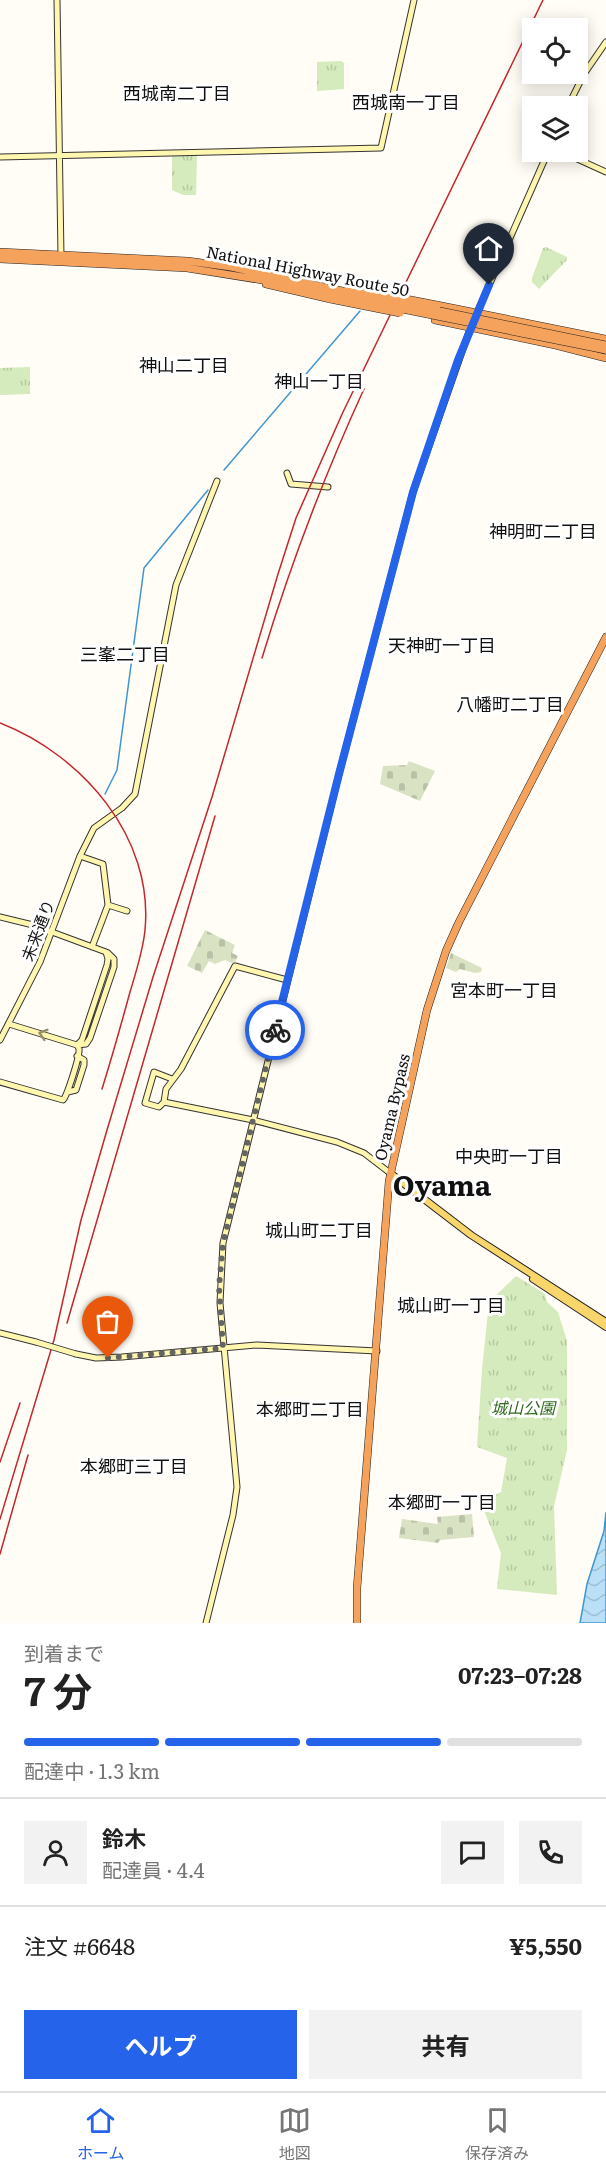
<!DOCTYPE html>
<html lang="ja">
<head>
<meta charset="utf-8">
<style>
	:root { --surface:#fff; --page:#f2f2f2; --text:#222; --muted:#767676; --line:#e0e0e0; --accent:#2563eb }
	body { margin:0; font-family:Literata,"Noto Sans JP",serif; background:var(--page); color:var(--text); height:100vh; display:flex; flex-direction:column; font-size:22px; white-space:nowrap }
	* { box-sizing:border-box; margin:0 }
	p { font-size:20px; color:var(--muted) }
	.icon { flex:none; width:33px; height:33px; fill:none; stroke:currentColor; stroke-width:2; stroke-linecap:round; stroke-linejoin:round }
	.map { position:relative; height:1623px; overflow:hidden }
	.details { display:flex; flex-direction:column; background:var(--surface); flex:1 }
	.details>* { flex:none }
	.buttons { position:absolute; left:522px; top:18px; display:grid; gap:12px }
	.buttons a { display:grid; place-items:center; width:66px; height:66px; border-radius:0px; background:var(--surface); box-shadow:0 3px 15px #0003; font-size:30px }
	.pin { position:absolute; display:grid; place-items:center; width:51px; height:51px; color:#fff; margin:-62px -26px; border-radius:50% 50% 50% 0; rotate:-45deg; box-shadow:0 0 6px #0007 }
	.pin .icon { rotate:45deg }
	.courier { position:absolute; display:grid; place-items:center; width:60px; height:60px; margin:-30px; border:4px solid #2563eb; border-radius:50%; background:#fff; color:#222; box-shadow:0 2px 8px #0007 }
	.overview em { font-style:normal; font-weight:700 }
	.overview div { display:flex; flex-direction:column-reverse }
	.overview { display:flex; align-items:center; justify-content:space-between; height:102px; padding:0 24px }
	h1 { font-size:39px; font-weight:700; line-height:45px }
	.bar { display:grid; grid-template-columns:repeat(4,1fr); gap:9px 6px; align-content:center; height:72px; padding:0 24px }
	.bar i { height:8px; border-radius:4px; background:var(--line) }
	.bar .on { background:var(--accent) }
	.bar p { grid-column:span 4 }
	.line { display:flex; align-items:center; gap:15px; padding:0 24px; border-top:2px solid var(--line) }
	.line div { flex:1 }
	.round { display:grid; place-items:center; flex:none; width:63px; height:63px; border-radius:0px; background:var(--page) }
	.cta { display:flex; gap:12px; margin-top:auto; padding:12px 24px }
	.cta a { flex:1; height:69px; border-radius:0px; background:var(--accent); color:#fff; font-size:24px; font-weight:700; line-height:69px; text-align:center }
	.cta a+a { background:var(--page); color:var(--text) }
	.dock { display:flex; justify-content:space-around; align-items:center; height:84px; border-top:2px solid var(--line); background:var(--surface); font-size:16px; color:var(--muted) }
	.dock a { display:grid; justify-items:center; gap:3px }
	.dock .on { color:var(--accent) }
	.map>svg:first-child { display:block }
	.cemetery { fill:url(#cemetery-stones) }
	.park { fill:url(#park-tufts) }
	.water { fill:url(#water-waves); stroke:#3f96cf; stroke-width:1.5 }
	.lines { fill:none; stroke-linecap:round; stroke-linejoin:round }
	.stream { stroke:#3f96cf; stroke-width:1.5 }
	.secondary-casing { stroke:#333; stroke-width:7 }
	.primary-casing { stroke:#222; stroke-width:8 }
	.highway-casing { stroke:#222; stroke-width:8 }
	.secondary { stroke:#fff6b0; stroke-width:5 }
	.primary { stroke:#f9d66b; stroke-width:6 }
	.highway { stroke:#f5a25d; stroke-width:7 }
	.rail { stroke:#c4262e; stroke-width:1.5 }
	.secondary-bridge-casing { stroke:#333; stroke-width:7; stroke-linecap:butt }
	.highway-bridge-casing { stroke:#222; stroke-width:8; stroke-linecap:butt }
	.secondary-bridge { stroke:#fff6b0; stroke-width:5 }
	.highway-bridge { stroke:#f5a25d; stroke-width:7 }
	.oneway { stroke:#948f68 }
	.done { stroke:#646461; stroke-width:6; stroke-dasharray:0 10.8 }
	.route { stroke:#2563eb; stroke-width:8 }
	.labels { text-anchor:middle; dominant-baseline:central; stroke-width:6; stroke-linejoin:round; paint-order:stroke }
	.street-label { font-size:16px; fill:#111; stroke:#fff }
	.park-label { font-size:16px; font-style:italic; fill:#2f6b1f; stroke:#fff }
	.neighbourhood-label { font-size:18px; fill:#111; stroke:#fff }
	.town-label { font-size:28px; font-weight:bold; fill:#111; stroke:#fff }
</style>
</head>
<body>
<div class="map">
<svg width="606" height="1623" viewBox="0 0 606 1623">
	<defs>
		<pattern id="cemetery-stones" width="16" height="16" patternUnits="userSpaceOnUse" patternTransform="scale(1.5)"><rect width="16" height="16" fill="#d9e3c4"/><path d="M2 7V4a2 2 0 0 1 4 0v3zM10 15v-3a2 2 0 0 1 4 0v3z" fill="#b9c2a7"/></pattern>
		<pattern id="park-tufts" width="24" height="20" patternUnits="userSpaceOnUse" patternTransform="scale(1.5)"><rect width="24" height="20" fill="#d5ebbd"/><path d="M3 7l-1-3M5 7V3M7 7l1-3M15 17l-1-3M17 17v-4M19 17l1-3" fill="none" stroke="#b6c8a1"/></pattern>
		<pattern id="water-waves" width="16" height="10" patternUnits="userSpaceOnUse" patternTransform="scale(1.5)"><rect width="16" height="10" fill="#b9e0f7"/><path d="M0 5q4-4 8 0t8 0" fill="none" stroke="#9ebfd3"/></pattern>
	</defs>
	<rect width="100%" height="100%" fill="#fffdf5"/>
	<path class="cemetery" d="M409,761L435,771L420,801L380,784L383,766L407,765Z
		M205,930L235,945L232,953L238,956L234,964L225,960L215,964L209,961L202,973L187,966Z
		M451,953L482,968L481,972L475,973L460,969L456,972L446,968Z
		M472,1514L474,1537L440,1540L438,1543L399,1538L402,1519L438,1524L437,1517Z"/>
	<path class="park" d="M341,61L344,63V89L317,91V62Z
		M174,155L197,156L196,195H183L172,190V156Z
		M546,247L567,257V260L539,289L532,282V278L543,248Z
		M30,367V394L0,395V368Z
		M516,1276L545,1294L547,1302L558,1312L567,1341V1450L554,1506L557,1595L497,1589L501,1553L481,1503L501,1492L507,1458L477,1447L482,1369L489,1302Z"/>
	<path class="water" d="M606,1512V1623H580L587,1584L604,1531Z"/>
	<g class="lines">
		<path class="stream" d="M224,470L360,311
			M105,794L117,770L144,568L208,490"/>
		<defs>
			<path id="secondary" d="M57,0L61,256
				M568,106L584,74L606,42
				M562,152L606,172
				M0,157L381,148L414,0
				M476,315L548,152
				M287,473L291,484L328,487
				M80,856L103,864L108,905L92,947
				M108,905L127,911
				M0,917L33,925L106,952L108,959L107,965L82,1040L77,1045
				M9,1024L77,1045L86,1044L90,1038L114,967V959L108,953
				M0,1040L40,962L80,856L94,828L122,808L135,794L176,585L217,481
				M0,1082L63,1100C67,1096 80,1056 79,1049C79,1047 77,1046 77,1045
				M68,1092L76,1090L84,1065V1060L77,1056
				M164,1102L253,1120L337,1142L364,1153L390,1173
				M164,1102L166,1089L181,1069L235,966L287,980
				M164,1102L159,1107L145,1103L154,1072L172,1079
				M0,1333L36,1342
				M76,1354L96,1358L122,1357L257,1345L377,1351
				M206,1623L233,1515L237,1487L220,1303L223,1243L339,774L413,492L471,326"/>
			<path id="primary" d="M390,1173L471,1235L606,1322
				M533,1279L606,1327"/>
			<path id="highway" d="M0,252L188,261L231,267L333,289
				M0,259L187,268L268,281L332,295
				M266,284L330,299
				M437,305L606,339
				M435,320L555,345L606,358
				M357,1623V1588L389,1181L427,1010L446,951L459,922L606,637"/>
		</defs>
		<use href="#secondary" class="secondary-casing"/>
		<use href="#primary" class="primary-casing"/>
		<use href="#highway" class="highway-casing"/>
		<use href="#secondary" class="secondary"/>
		<use href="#primary" class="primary"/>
		<use href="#highway" class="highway"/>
		<path class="rail" d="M262,658C290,566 324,476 364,389
			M0,723C82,755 154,837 145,930C143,951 136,972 130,992C121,1025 112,1057 102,1089
			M67,1323L215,816
			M0,1462L20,1403
			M0,1519L54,1340L81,1220L107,1130L153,977L212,797L278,574L296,518L343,412L543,0
			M0,1554L28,1455"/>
		<defs>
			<path id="secondary-bridge" d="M36,1342L76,1354"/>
			<path id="highway-bridge" d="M349,288L437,305
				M333,289L606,345
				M332,295L606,350
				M330,299L400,313"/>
		</defs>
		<use href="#secondary-bridge" class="secondary-bridge-casing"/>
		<use href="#highway-bridge" class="highway-bridge-casing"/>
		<use href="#secondary-bridge" class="secondary-bridge"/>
		<use href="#highway-bridge" class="highway-bridge"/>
	</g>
	<defs><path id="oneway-chevron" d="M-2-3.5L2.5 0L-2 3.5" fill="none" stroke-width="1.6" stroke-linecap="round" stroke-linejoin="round" transform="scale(1.5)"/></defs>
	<use class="oneway" href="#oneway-chevron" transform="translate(43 1034) rotate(-163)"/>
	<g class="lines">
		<path class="done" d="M108,1358L223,1348L219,1287L223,1243L275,1030"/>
		<path class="route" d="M275,1030L339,774L413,492L458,360L489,285"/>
	</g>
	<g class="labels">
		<g class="street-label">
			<text transform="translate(308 270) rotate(11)">National Highway Route 50</text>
			<text transform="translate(37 930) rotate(-69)">未来通り</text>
			<text transform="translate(391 1107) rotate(-77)">Oyama Bypass</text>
		</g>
		<g class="park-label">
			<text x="523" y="1407">城山公園</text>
		</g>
		<g class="neighbourhood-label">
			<text x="177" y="92">西城南二丁目</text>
			<text x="406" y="101">西城南一丁目</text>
			<text x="184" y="364">神山二丁目</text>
			<text x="319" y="380">神山一丁目</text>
			<text x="543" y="530">神明町二丁目</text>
			<text x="442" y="644">天神町一丁目</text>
			<text x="125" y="653">三峯二丁目</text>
			<text x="510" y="703">八幡町二丁目</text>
			<text x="504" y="989">宮本町一丁目</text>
			<text x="509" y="1155">中央町一丁目</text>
			<text x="319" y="1229">城山町二丁目</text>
			<text x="451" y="1304">城山町一丁目</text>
			<text x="310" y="1408">本郷町二丁目</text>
			<text x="134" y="1465">本郷町三丁目</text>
			<text x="442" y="1501">本郷町一丁目</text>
		</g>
		<g class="town-label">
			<text x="442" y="1184">Oyama</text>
		</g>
	</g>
</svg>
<div class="buttons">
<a><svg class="icon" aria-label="locate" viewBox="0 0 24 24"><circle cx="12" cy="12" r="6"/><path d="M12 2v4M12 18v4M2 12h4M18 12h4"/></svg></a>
<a><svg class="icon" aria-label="layers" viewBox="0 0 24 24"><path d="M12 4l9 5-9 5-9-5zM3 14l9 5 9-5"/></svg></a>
</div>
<div class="pin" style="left:108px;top:1358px;background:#ea580c"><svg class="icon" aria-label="bag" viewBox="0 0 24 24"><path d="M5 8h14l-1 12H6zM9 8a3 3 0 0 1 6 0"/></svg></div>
<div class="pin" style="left:489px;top:285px;background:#1f2937"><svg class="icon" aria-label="home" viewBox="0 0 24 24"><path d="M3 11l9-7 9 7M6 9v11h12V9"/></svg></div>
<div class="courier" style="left:275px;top:1030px"><svg class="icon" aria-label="bike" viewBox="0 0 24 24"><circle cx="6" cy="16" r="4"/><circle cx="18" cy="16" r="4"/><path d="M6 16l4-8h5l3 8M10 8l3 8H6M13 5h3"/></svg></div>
</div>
<section class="details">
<div class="overview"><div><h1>7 分</h1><p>到着まで</p></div><em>07:23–07:28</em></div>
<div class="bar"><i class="on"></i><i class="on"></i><i class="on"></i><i></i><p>配達中 · 1.3 km</p></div>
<div class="line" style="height:108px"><a class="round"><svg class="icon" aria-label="person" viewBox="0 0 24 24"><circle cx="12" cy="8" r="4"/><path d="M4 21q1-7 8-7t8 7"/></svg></a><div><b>鈴木</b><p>配達員 · 4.4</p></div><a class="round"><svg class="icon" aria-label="chat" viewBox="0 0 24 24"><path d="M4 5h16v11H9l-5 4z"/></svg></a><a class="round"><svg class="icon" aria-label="phone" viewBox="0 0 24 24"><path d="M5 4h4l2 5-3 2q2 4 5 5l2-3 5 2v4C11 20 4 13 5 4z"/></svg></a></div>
<div class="line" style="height:78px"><div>注文 #6648</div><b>¥5,550</b></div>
<div class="cta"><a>ヘルプ</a><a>共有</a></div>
</section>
<nav class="dock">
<a class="on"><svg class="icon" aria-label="home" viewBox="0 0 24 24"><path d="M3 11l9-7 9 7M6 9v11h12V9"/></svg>ホーム</a>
<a><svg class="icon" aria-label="map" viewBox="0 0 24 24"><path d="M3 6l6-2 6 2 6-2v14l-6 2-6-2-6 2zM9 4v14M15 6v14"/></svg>地図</a>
<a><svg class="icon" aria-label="saved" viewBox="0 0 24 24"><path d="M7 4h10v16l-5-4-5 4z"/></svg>保存済み</a>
</nav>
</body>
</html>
